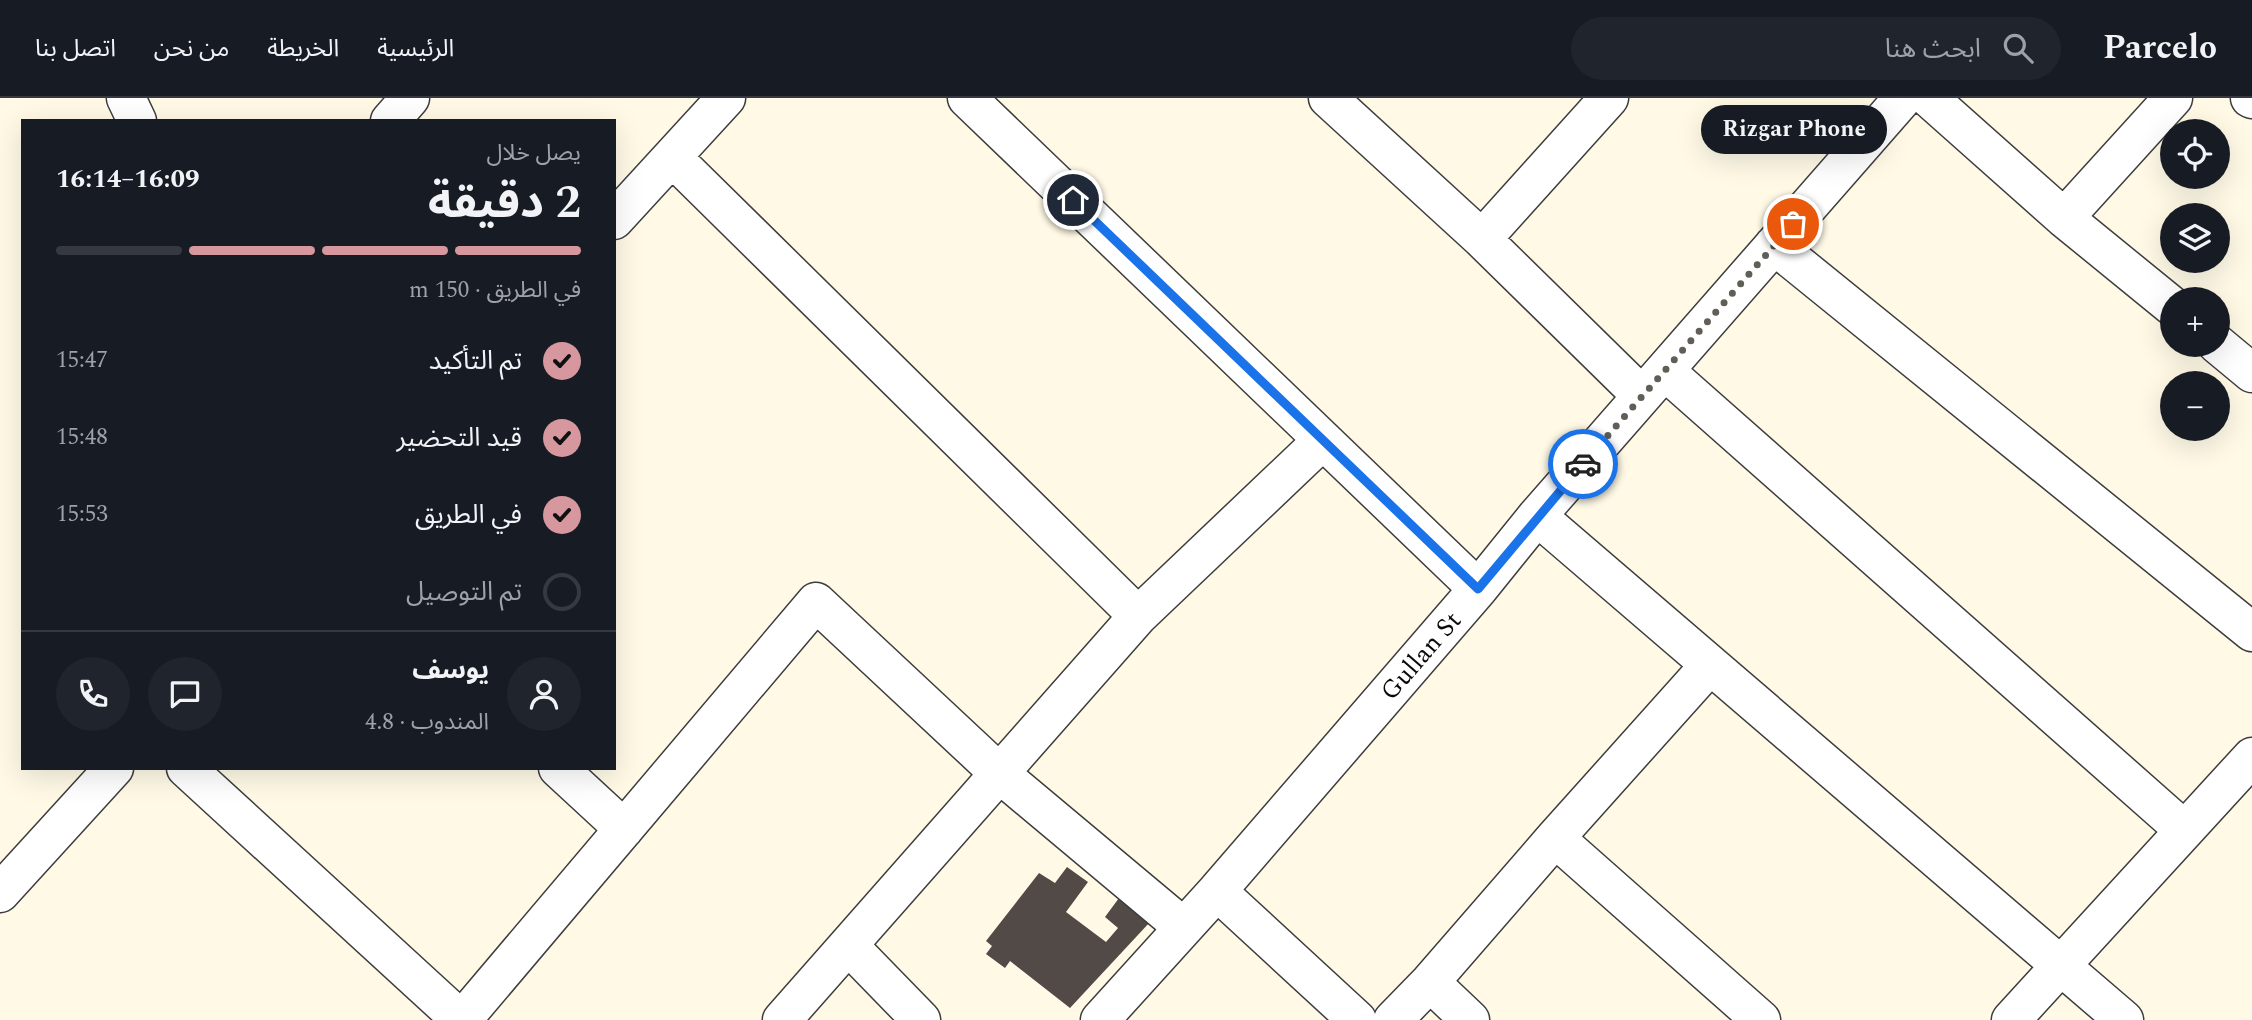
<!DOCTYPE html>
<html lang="ar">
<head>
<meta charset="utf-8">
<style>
	:root { --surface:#171b24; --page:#20242c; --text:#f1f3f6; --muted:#9ea1a6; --line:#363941; --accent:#d6979e }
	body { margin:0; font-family:Spectral,"Noto Sans Arabic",serif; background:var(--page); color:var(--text); direction:rtl; height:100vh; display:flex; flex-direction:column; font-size:26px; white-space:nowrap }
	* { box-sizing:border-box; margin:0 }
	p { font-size:23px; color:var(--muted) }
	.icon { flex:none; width:38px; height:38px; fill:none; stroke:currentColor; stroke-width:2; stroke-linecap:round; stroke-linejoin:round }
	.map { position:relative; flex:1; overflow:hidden; direction:ltr }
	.drawer { position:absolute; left:21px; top:21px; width:595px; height:651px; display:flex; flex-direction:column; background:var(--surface); border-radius:0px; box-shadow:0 7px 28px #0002; direction:rtl }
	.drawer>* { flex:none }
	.fabs { position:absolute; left:2160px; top:21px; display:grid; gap:14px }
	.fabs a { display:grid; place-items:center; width:70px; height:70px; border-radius:50%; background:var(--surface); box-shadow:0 7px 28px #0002; font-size:35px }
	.pin { position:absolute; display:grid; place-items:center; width:60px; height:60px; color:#fff; margin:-30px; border:4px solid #fff; border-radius:50%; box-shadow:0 2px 7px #0007 }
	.courier { position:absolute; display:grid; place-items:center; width:70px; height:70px; margin:-35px; border:5px solid #1a73e8; border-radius:50%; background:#fff; color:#222; box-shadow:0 2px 9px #0007 }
	.bubble { position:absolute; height:49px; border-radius:24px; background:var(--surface); box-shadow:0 7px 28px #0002; font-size:23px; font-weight:700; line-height:49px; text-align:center; direction:rtl }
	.overview em { font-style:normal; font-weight:700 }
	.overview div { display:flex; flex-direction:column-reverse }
	.overview { display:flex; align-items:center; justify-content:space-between; height:119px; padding:0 35px }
	h1 { font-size:46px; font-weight:700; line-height:52px }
	.bar { display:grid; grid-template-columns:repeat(4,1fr); gap:10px 7px; align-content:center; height:84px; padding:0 35px }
	.bar i { height:9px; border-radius:5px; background:var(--line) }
	.bar .active { background:var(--accent) }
	.bar p { grid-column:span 4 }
	.line { display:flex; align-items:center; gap:18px; padding:0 35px; border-top:2px solid var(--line) }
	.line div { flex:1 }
	.round { display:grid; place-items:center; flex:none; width:74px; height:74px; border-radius:37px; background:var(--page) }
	ol { padding:0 35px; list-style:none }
	li { display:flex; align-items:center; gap:21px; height:77px }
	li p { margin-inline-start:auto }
	li .icon { padding:7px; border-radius:50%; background:var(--accent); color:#111; stroke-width:4 }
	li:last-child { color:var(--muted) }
	li i { width:38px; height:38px; border:4px solid var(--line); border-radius:50% }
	header { display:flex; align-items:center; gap:42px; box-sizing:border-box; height:98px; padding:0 35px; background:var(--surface); border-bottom:2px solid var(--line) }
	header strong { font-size:33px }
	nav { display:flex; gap:38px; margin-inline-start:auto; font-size:24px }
	.search { width:490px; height:63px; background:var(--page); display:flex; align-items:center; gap:18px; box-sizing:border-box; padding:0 24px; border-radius:38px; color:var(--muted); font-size:26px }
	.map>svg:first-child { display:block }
	.building { fill:#524a46 }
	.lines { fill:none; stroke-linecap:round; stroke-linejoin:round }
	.minor-casing { stroke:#3d3d3d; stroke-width:41 }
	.minor { stroke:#fff; stroke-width:38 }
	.done { stroke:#605e57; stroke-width:7; stroke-dasharray:0 12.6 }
	.route { stroke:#1a73e8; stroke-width:9 }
	.labels { text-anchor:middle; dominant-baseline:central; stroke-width:7; stroke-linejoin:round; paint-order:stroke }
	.street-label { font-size:26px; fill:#0a0a0a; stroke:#fff }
</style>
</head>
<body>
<header>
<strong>Parcelo</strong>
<div class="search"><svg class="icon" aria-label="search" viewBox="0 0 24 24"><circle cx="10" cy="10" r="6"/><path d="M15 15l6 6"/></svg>ابحث هنا</div>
<nav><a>الرئيسية</a><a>الخريطة</a><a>من نحن</a><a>اتصل بنا</a></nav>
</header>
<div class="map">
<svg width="2252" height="922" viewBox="0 0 2252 922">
	<rect width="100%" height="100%" fill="#fff9e6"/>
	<path class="building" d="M1067,769L1088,784L1066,814L1106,844L1118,830L1105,819L1119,800L1150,824L1070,910L1010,863L1005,870L986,856L992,848L986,843L1039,775L1055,785Z"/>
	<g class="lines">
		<defs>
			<path id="minor" d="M126,0L137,23
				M967,0L1478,491
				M1328,0L1482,141L1642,298
				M1929,0L2064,120L2172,208
				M2250,0L2252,1
				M390,23L410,0
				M672,59L1138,518
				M2064,120L2173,0
				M614,122L726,0
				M1482,141L1609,0
				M1774,147L2252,534
				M2217,246L2252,275
				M1665,273L2184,732
				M1537,418L2124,922
				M186,670L461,922
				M558,670L624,731
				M1555,740L1761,922
				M1217,793L1357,922
				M0,795L114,670
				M848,847L921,922
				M1430,884L1470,922
				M462,922L816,504L999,675L1183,829
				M782,922L1138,518L1323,342
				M1100,922L1217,793L1478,491L1537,418L1903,0
				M1393,922L1430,884L1555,740L1710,567
				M2011,922L2252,659"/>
		</defs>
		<use href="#minor" class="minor-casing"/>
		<use href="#minor" class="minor"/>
	</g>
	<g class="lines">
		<path class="done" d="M1583,366L1793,126"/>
		<path class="route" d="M1073,102L1478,491L1583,366"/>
	</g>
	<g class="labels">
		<g class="street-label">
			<text transform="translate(1421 558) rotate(-49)">Gullan St</text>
		</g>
	</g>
</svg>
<div class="fabs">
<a><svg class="icon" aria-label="locate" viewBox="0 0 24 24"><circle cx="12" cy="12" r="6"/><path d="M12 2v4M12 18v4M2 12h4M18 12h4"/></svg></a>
<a><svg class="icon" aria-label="layers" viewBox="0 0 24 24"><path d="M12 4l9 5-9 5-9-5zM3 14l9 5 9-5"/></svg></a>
<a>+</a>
<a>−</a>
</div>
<div class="pin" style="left:1793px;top:126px;background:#ea580c"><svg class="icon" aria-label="bag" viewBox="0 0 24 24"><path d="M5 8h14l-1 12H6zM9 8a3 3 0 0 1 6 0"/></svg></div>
<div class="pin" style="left:1073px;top:102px;background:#1f2937"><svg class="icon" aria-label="home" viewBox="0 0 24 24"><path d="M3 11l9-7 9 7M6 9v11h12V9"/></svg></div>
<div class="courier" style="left:1583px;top:366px"><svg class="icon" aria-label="car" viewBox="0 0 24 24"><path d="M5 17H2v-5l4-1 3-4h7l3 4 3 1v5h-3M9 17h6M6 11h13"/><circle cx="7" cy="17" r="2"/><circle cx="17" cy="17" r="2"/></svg></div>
<div class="bubble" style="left:1701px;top:7px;width:186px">Rizgar Phone</div>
<section class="drawer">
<div class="overview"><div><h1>2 دقيقة</h1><p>يصل خلال</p></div><em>16:09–16:14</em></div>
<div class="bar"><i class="active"></i><i class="active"></i><i class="active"></i><i></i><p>في الطريق · 150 m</p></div>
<ol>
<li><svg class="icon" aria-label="check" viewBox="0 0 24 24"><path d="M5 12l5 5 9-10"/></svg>تم التأكيد<p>15:47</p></li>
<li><svg class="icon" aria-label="check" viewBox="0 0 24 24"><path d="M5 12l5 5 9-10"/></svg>قيد التحضير<p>15:48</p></li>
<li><svg class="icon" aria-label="check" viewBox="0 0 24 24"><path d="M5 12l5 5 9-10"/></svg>في الطريق<p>15:53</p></li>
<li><i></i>تم التوصيل</li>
</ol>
<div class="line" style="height:126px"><a class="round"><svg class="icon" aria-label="person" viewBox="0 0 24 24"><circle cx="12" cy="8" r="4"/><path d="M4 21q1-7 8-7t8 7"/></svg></a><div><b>يوسف</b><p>المندوب · 4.8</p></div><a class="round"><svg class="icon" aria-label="chat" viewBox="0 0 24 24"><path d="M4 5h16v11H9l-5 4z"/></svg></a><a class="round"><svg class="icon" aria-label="phone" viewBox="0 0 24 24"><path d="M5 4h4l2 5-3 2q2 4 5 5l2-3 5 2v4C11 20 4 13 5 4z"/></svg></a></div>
</section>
</div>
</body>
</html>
